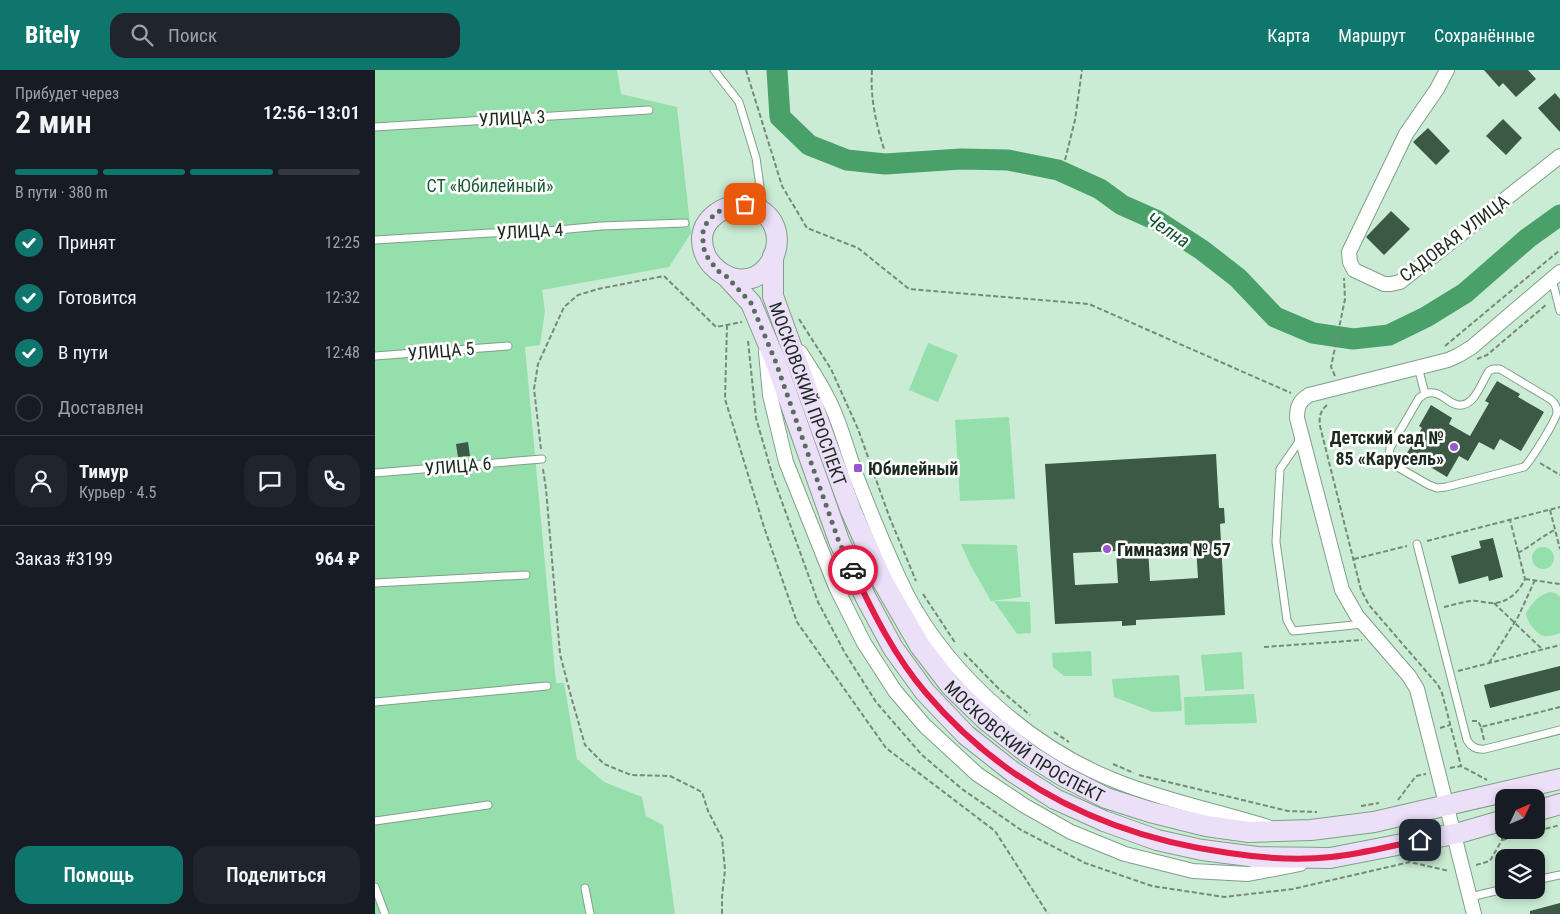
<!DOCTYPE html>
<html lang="ru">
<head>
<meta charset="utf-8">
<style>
	:root { --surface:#171b24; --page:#20242c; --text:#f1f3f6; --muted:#9ea1a6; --line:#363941; --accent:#0f766e }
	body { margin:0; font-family:"Roboto Condensed",sans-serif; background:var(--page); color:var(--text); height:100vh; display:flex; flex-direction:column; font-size:19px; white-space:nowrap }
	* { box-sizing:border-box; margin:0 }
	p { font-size:16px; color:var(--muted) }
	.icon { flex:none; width:28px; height:28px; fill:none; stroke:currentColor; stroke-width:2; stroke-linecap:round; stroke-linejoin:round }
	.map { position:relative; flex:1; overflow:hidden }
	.drawer { display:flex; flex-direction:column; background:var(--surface); width:375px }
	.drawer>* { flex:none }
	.needle { width:32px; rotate:46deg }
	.controls { position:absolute; left:1120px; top:719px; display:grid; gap:10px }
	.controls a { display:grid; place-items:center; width:50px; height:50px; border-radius:10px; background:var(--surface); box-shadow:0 2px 8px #0003; font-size:25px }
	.pin { position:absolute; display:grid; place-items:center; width:42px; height:42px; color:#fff; margin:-21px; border-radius:10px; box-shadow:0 2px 8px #0006 }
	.courier { position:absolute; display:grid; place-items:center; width:50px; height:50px; margin:-25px; border:4px solid #e11d48; border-radius:50%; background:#fff; color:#222; box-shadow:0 1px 6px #0007 }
	.head em { font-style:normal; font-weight:600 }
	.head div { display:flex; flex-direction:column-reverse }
	.head { display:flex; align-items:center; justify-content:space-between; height:85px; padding:0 15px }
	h1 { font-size:32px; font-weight:600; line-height:38px }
	.bar { display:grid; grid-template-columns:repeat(4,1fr); gap:8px 5px; align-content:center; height:60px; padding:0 15px }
	.bar i { height:6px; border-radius:4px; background:var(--line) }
	.bar .current { background:var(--accent) }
	.bar p { grid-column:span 4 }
	.line { display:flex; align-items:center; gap:12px; padding:0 15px; border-top:1px solid var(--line) }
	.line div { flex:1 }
	.round { display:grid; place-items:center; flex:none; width:52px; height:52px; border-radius:15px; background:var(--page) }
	ol { padding:0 15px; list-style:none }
	li { display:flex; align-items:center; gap:15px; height:55px }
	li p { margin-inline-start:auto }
	li .icon { padding:5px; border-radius:50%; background:var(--accent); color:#fff; stroke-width:4 }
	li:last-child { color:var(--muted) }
	li i { width:28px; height:28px; border:2px solid var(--line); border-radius:50% }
	.primary-button { display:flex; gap:10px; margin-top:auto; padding:10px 15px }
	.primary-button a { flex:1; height:58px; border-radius:15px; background:var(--accent); color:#fff; font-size:20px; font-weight:600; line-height:58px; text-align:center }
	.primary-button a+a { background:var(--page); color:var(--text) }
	header { display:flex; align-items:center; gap:30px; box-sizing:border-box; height:70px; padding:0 25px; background:var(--accent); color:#fff }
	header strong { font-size:24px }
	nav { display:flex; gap:28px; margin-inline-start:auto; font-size:18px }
	.search { width:350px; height:45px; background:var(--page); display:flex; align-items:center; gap:12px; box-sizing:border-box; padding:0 18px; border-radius:15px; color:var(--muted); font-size:19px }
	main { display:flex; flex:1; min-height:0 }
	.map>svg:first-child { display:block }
	.green { fill:#94dfab }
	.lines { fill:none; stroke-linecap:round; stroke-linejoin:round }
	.river { stroke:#4aa069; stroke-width:21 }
	.building { fill:#3c5945; fill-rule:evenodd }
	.service-casing { stroke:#809f89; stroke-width:9 }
	.minor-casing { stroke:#809f89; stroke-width:16 }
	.secondary-casing { stroke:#809f89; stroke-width:22 }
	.path { stroke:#748b7a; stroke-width:2; stroke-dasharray:5 2.5; stroke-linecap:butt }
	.service { stroke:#fff; stroke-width:7 }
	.minor { stroke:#fff; stroke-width:14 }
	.secondary { stroke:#ecdff8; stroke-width:20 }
	.done { stroke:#596d5f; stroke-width:5; stroke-dasharray:0 9 }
	.route { stroke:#e11d48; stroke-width:6 }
	.poi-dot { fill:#9757cd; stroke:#fff; stroke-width:2 }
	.labels { text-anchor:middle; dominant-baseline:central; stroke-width:5; stroke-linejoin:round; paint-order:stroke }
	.street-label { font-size:18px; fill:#1c2920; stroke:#fff }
	.park-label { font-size:18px; fill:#1d5b36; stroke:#fff }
	.poi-label { font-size:18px; font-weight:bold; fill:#1c2920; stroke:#fff; text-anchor:start }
	.water-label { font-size:19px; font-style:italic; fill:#13532e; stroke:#fff }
</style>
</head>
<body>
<header>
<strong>Bitely</strong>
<div class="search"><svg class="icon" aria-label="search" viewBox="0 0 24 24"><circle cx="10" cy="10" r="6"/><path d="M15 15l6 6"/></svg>Поиск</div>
<nav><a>Карта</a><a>Маршрут</a><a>Сохранённые</a></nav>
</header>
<main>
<section class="drawer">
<div class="head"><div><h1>2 мин</h1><p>Прибудет через</p></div><em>12:56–13:01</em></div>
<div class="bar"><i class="current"></i><i class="current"></i><i class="current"></i><i></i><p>В пути · 380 m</p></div>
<ol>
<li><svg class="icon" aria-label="check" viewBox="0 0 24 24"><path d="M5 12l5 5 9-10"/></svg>Принят<p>12:25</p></li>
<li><svg class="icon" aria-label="check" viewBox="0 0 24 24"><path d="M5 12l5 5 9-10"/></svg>Готовится<p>12:32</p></li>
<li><svg class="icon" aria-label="check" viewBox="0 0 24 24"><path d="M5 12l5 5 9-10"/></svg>В пути<p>12:48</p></li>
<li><i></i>Доставлен</li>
</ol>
<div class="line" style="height:90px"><a class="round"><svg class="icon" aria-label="person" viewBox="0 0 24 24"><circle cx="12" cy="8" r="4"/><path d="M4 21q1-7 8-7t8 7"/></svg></a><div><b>Тимур</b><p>Курьер · 4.5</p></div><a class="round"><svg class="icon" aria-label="chat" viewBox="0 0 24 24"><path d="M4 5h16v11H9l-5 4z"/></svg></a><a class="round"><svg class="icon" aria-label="phone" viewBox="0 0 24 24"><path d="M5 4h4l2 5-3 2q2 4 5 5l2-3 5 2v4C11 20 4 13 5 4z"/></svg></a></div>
<div class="line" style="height:65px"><div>Заказ #3199</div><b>964 ₽</b></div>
<div class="primary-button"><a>Помощь</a><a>Поделиться</a></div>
</section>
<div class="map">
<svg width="1185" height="844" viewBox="0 0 1185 844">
	<rect width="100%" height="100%" fill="#cbecd4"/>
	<path class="green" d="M0,0H242L246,24L302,37L316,163L294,197L167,220L170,241L165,275L150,277L181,613H189L202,689L229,712L267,727L271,746L288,755L300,844H0Z
		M553,273L583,285L563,332L534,320Z
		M634,347L640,429L585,431L580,350Z
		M586,474L642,475L646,527L616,531L596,496Z
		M1157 488a11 11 0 1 1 22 0a11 11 0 1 1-22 0Z
		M1176,522L1180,523L1185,527V563C1180,565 1174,567 1168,566C1161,563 1151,551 1151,543C1157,533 1164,524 1176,522Z
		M619,531L655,532L656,563L642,564Z
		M716,581L717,606H689L678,597L677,583Z
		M867,582L869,619L830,621L826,585Z
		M804,605L807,641L778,642L739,627L737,609Z
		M879,624L882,653L810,655L809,627Z"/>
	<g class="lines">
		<path class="river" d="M402,0L405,47L434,75L472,90L510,94L586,89L633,90L683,100L725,119L747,135L781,150L827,180L863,208L900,247L938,263L978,269L1014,265L1051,247L1090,223L1153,168L1185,145"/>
	</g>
	<path class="building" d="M1109,0H1153L1161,9L1141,27L1128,13L1124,17Z
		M1180,23L1185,29V62L1163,38Z
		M1128,49L1147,68L1131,85L1111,66Z
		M1053,58L1075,81L1061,95L1038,72Z
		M1016,141L1035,159L1009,185L991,167Z
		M1122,311L1145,324L1143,327L1169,342L1146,381L1125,369L1119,380L1104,372L1093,391L1084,386L1072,407L1032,383L1047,358L1044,356L1056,335L1077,348L1074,354L1095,366L1114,333L1110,331Z
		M93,372L95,386L83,387L81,374Z
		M841,384L844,438H849L850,453L845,454L850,545L761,550V555L747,556V551L680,554L670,394ZM821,476L823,508L775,511L773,478ZM741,481L743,513L700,515L698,483Z
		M1118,468L1128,507L1114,511L1113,506L1084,514L1076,486L1106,478L1104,471Z
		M1185,596V620L1115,638L1109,615Z
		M1185,833V844H1155V841Z"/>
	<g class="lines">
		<defs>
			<path id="service" d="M339,0L364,32L381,88L388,138
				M0,57L274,40
				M0,170L115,163L161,162L226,156L310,153
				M1177,209L1185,241
				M0,286L133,276
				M1043,297L1050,324L1044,328L1015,378L1014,387L1019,395L1054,415L1062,418L1071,417L1149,397C1155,392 1182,349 1182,342C1182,336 1179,332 1175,329L1125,299H1118L1114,301C1107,311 1101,333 1087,335C1073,337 1067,318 1050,324
				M924,366L923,373L905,399L901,472L912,550L918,561L989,554
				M0,403L167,389
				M1042,474L1092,670C1096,677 1102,680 1110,679L1185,660
				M0,513L151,505
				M0,632L172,616
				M0,751L113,735
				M1161,810L1185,805
				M0,817L10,844
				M210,818L215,844
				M1095,827L1129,819"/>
			<path id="minor" d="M1072,0L1062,19L1031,64L974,182L975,192L979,200L1009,214H1016L1025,212L1185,86
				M391,282L395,325L411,392L461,517L489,573L520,621L550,656L602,704L650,736L696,762L750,784L818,801L873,804L925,794
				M425,282C438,302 451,322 460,344C468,364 474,385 481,405C494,439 508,473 523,506C562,595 652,676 741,711C790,731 843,741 893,757
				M1099,844L1042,619L1034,606L982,546L967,520L922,348C922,337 924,331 934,325L1073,290L1084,285L1097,277L1185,202"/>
			<g id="secondary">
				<path d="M370,134C376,136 383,138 388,142C421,167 390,228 348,204C341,200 333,192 330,184C318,154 344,136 370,134Z"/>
				<path id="s1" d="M398,186V226L476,441L508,512L545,576L575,615L612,651L656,686L688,706L731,728L775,742L831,756L874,762L936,760L999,752L1185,709"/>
				<path d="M351,206L376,233L400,290L464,471L491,528L518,578L550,622L591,665L638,702L680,729L729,751L782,770L827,780L882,787L955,788L1084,763L1129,750"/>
				<path d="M1161,741L1185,734"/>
			</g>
		</defs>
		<use href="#service" class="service-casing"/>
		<use href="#minor" class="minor-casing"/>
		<use href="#secondary" class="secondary-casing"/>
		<path class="path" d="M371,0L407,116L432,158L483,178L534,219L714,234L916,323
			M497,0C495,27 501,54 509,79
			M690,90L700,50L707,0
			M424,249L456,299L483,359L514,446L541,511
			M352,255L350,329L389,457L422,552L511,678L620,761L673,844
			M373,271L381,348L398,407L443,532L470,583L501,632L547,685L587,719L646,760L710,793L777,816L849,827L918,819L1035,792L1074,801
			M1070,276L1185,180
			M1102,289L1112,285L1172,234
			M960,306L956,297L970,229L969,208
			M952,335C945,341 944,347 945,356L986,520L994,535L1063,615L1067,623L1086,696
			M166,379L159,319L163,294L189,237L203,225L223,219L289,206L341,257L367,252
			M1165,393L1185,405
			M168,399L171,419L185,584L197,630L210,675L229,694L256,705L295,706L327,722L333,741L347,768L350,800L347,827V844
			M1175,440L1185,479
			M1052,471L1185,437
			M1143,483C1156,476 1167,466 1180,460
			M979,489L1032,476
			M1150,509L1185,514
			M548,524L581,574
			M1119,533L1168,580
			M1069,537C1078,535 1087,532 1096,531C1103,530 1110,533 1116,533C1132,534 1144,522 1150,509L1135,450
			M889,577L987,570
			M589,583L624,619L655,645
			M1114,593L1143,547L1160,510
			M1083,601L1185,575
			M1097,651H1103L1106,657
			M1065,658L1075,655
			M679,662L694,672
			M1109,670L1106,657L1185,637
			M738,694L759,703
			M1075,698L1086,696L1112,710
			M764,705L913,741L942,742
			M1023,730L1041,706L1051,704
			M986,736L1004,733
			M1127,770L1185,755
			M1101,795L1115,791L1127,770V767"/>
		<use href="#service" class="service"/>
		<use href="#minor" class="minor"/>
		<use href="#secondary" class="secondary"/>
	</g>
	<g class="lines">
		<path class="done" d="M370,134L360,135L350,138L341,143L332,152L328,162V173L330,184L343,201L351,206L376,233L400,290L464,472L478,500"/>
		<path class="route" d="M478,500C498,543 520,587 551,623C630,716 734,767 854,783C887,788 922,791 956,787C986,784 1015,776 1045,770"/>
	</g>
	<g class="poi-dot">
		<circle cx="1079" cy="377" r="5"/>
		<rect x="478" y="393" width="10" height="10" rx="2.5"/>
		<circle cx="732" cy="479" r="5"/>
	</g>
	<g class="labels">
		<g class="street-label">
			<text transform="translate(137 48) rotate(-3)">УЛИЦА 3</text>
			<text transform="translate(155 161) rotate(-3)">УЛИЦА 4</text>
			<text transform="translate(1079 168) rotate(-37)">САДОВАЯ УЛИЦА</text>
			<text transform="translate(66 281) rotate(-5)">УЛИЦА 5</text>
			<text stroke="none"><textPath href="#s1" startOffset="144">МОСКОВСКИЙ ПРОСПЕКТ</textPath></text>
			<text transform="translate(83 396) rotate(-5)">УЛИЦА 6</text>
			<text stroke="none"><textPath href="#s1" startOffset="564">МОСКОВСКИЙ ПРОСПЕКТ</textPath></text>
		</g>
		<g class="park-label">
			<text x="115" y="115">СТ «Юбилейный»</text>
		</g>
		<g class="poi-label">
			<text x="1069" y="367" text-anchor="end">Детский сад №<tspan x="1069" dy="21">85 «Карусель»</tspan></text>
			<text x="493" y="398">Юбилейный</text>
			<text x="742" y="479">Гимназия № 57</text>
		</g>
		<g class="water-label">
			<text transform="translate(793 160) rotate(33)">Челна</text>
		</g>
	</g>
</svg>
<div class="controls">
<a><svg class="needle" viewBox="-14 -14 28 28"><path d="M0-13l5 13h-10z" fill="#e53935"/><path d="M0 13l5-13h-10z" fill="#9ea1a6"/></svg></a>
<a><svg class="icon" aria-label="layers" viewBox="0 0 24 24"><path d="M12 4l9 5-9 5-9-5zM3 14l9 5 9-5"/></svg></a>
</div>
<div class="pin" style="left:370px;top:134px;background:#ea580c"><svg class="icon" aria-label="bag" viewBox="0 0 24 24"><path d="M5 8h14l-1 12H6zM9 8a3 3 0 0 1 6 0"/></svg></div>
<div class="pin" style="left:1045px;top:770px;background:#1f2937"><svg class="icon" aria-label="home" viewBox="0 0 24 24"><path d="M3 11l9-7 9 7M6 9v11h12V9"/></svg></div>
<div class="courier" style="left:478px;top:500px"><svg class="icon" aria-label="car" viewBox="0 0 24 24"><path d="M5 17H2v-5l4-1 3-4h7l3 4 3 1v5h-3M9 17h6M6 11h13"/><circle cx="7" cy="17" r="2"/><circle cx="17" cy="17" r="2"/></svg></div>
</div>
</main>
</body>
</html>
